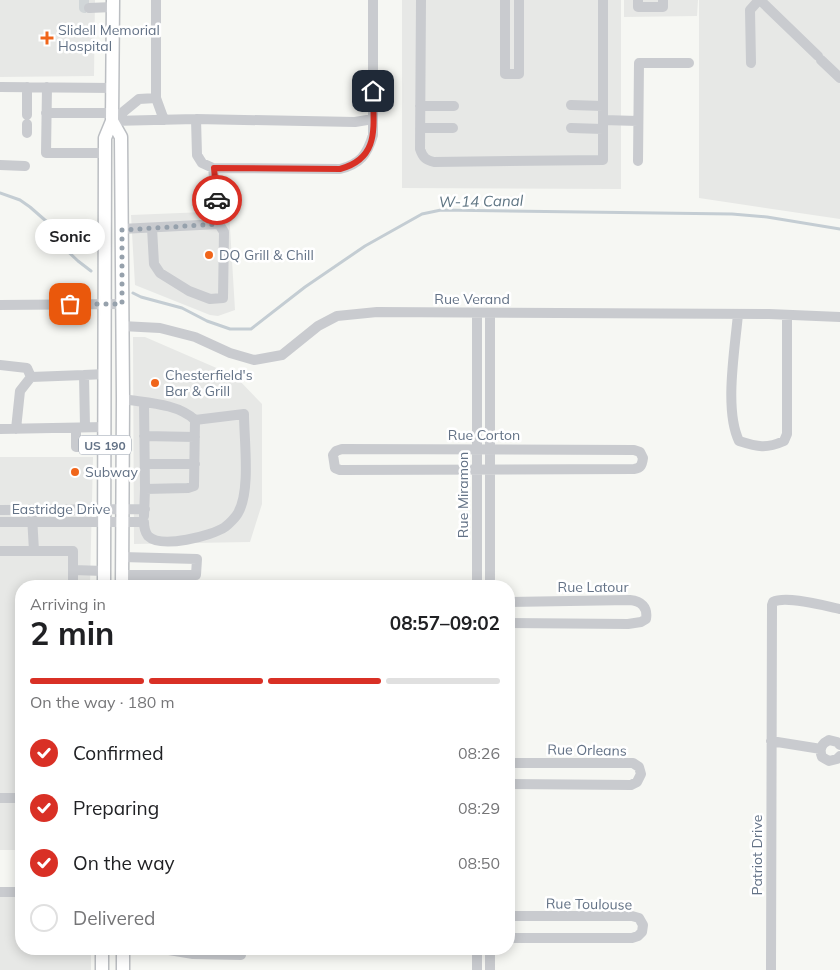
<!DOCTYPE html>
<html lang="en">
<head>
<meta charset="utf-8">
<style>
	:root { --surface:#fff; --page:#f6f6f6; --text:#202124; --muted:#757577; --line:#e0e0e0; --accent:#d93025 }
	body { margin:0; font-family:Mulish,sans-serif; background:var(--page); color:var(--text); height:100vh; display:flex; flex-direction:column; font-size:19px; white-space:nowrap }
	* { box-sizing:border-box; margin:0 }
	p { font-size:16px; color:var(--muted) }
	.icon { flex:none; width:28px; height:28px; fill:none; stroke:currentColor; stroke-width:2; stroke-linecap:round; stroke-linejoin:round }
	.map { position:relative; flex:1; overflow:hidden }
	.drawer { position:absolute; left:15px; top:580px; width:500px; height:375px; display:flex; flex-direction:column; background:var(--surface); border-radius:20px; box-shadow:0 2px 12px #0003 }
	.drawer>* { flex:none }
	.pin { position:absolute; display:grid; place-items:center; width:42px; height:42px; color:#fff; margin:-21px; border-radius:10px; box-shadow:0 2px 8px #0006 }
	.courier { position:absolute; display:grid; place-items:center; width:50px; height:50px; margin:-25px; border:4px solid #d93025; border-radius:50%; background:#fff; color:#222; box-shadow:0 1px 6px #0007 }
	.bubble { position:absolute; height:35px; border-radius:18px; background:var(--surface); box-shadow:0 2px 12px #0003; font-size:16px; font-weight:700; line-height:35px; text-align:center }
	.summary em { font-style:normal; font-weight:700 }
	.summary div { display:flex; flex-direction:column-reverse }
	.summary { display:flex; align-items:center; justify-content:space-between; height:85px; padding:0 15px }
	h1 { font-size:32px; font-weight:700; line-height:38px }
	.bar { display:grid; grid-template-columns:repeat(4,1fr); gap:8px 5px; align-content:center; height:60px; padding:0 15px }
	.bar i { height:6px; border-radius:4px; background:var(--line) }
	.bar .selected { background:var(--accent) }
	.bar p { grid-column:span 4 }
	ol { padding:0 15px; list-style:none }
	li { display:flex; align-items:center; gap:15px; height:55px }
	li p { margin-inline-start:auto }
	li .icon { padding:5px; border-radius:50%; background:var(--accent); color:#fff; stroke-width:4 }
	li:last-child { color:var(--muted) }
	li i { width:28px; height:28px; border:2px solid var(--line); border-radius:50% }
	.map>svg:first-child { display:block }
	.built { fill:#e7e8e6 }
	.lines { fill:none; stroke-linecap:round; stroke-linejoin:round }
	.stream { stroke:#c4cdd3; stroke-width:3 }
	.minor-tunnel { stroke:#d1d6d8; stroke-width:10; stroke-dasharray:10 5; stroke-linecap:butt }
	.major-casing { stroke:#bbbec2; stroke-width:15 }
	.minor { stroke:#c9cbcf; stroke-width:10 }
	.major { stroke:#fff; stroke-width:12 }
	.done { stroke:#96a1ac; stroke-width:5; stroke-dasharray:0 9 }
	.route { stroke:#d93025; stroke-width:6 }
	.poi-dot { fill:#f0651a; stroke:#fff; stroke-width:2 }
	.labels { text-anchor:middle; dominant-baseline:central; stroke-width:5; stroke-linejoin:round; paint-order:stroke }
	.shield { fill:#fff; stroke:#929caa; stroke-width:1 }
	.shield-label { font-size:12px; font-weight:bold; fill:#637286 }
	.poi-label { font-size:14px; fill:#637286; stroke:#fff; text-anchor:start }
	.street-label { font-size:14px; fill:#637286; stroke:#fff }
	.water-label { font-size:15px; font-style:italic; fill:#5f7583; stroke:#fff }
</style>
</head>
<body>
<div class="map">
<svg width="840" height="970" viewBox="0 0 840 970">
	<rect width="100%" height="100%" fill="#f6f7f3"/>
	<path class="built" d="M0,0H95L94,76L0,77Z
		M402,0H621V189L402,188Z
		M624,0H698L697,16L624,17Z
		M699,0H840V219L699,198Z
		M229,211L235,310L218,316L210,315L135,285L131,215Z
		M133,337H145L235,376L262,404V504L250,542L134,544Z
		M0,457H93L90,586H21V850H0Z
		M0,887H21V949H91V970H0Z"/>
	<g class="lines">
		<path class="stream" d="M0,193L20,200L30,207L46,221L60,244L78,261L91,271
			M133,293L141,297L182,308L207,321L230,329H251L305,287L365,246L422,214L441,210L732,214L767,217L840,229"/>
		<path class="minor-tunnel" d="M84,0V8H89"/>
		<defs>
			<path id="major" d="M112,121L121,137L123,399L122,586
				M104,586L105,138L112,121L113,0
				M102,970V949
				M123,970V949"/>
		</defs>
		<use href="#major" class="major-casing"/>
		<path class="minor" d="M156,0V98L164,120
			M421,0L420,149C423,158 426,160 434,162L603,160V120L638,121
			M505,0V74H519V0
			M603,0V120
			M638,0V7H663V0
			M760,0L818,56
			M89,8L113,7
			M821,60L840,78
			M751,63L750,10L759,0
			M0,87L113,88
			M27,87V115
			M47,87L46,153H105
			M571,105L603,106
			M420,106H454
			M46,113H112
			M196,119L197,155L202,163L213,168L340,169C360,164 367,155 373,135V0
			M112,121L196,119L355,122L373,119
			M112,121L139,99L156,98
			M27,124V133
			M420,128H453
			M571,128L603,129
			M638,161L639,63H689
			M0,165L25,166
			M213,168L219,224
			M121,229L219,224L224,232L223,298L210,299L189,291L160,273L154,264L152,228
			M0,305L122,304
			M738,314C735,349 724,410 739,441C758,447 766,449 784,441L787,434V315
			M122,326L160,328L195,337L230,353L254,360L282,355L318,326L337,316L377,312L769,314L840,317
			M0,365L27,368L31,377L84,375
			M123,399C146,403 177,403 195,420L194,486L188,488L145,489
			M85,427L84,375L105,374
			M76,428V447H105
			M0,429L105,427
			M16,429L20,391L31,377
			M144,436L195,437
			M342,449L634,450L640,452L643,458C642,465 641,468 634,469L340,470L335,468L333,455L336,451Z
			M145,464H195
			M0,510L145,509
			M32,516L34,551
			M144,516L145,489L144,403
			M0,522H144C144,527 145,532 148,536C161,549 212,536 225,527C229,524 236,517 238,513C251,491 244,440 244,414L195,420
			M0,551H73V586
			M122,557L197,559L196,575H122
			M73,570L104,571
			M477,586V313
			M490,586V313
			M509,602L630,600C641,601 648,607 646,619L641,622L628,624L509,623
			M771,741L821,749
			M840,745L837,742L829,740C821,744 819,749 822,757L829,761L837,759L840,756
			M509,763H633L639,767L641,774L637,782L631,785L509,784
			M0,798H21
			M0,892H21
			M509,916H632L639,918L643,925L642,932L638,936L632,938H509
			M477,949V970
			M123,950H169L193,954L241,955
			M490,970V949
			M771,970L772,605L773,602C786,595 825,606 840,609"/>
		<use href="#major" class="major"/>
	</g>
	<g class="lines">
		<path class="done" d="M70,304H122V230L219,224L217,200"/>
		<path class="route" d="M217,200L214,168L340,169C381,158 373,125 373,91"/>
	</g>
	<g class="poi-dot">
		<path d="M44.5 30.5h5v5h5v5h-5v5h-5v-5h-5v-5h5z"/>
		<circle cx="209" cy="255" r="5"/>
		<circle cx="155" cy="383" r="5"/>
		<circle cx="75" cy="472" r="5"/>
	</g>
	<g class="labels">
		<rect class="shield" x="79" y="435.5" width="52" height="19" rx="4"/>
		<g class="shield-label">
			<text x="105" y="445">US 190</text>
		</g>
		<g class="poi-label">
			<text x="58" y="30">Slidell Memorial<tspan x="58" dy="16">Hospital</tspan></text>
			<text x="219" y="255">DQ Grill &amp; Chill</text>
			<text x="165" y="375">Chesterfield's<tspan x="165" dy="16">Bar &amp; Grill</tspan></text>
			<text x="85" y="472">Subway</text>
		</g>
		<g class="street-label">
			<text x="472" y="299">Rue Verand</text>
			<text x="484" y="435">Rue Corton</text>
			<text transform="translate(463 495) rotate(-90)">Rue Miramon</text>
			<text x="61" y="509">Eastridge Drive</text>
			<text x="593" y="587">Rue Latour</text>
			<text transform="translate(587 750) rotate(1)">Rue Orleans</text>
			<text transform="translate(757 855) rotate(-90)">Patriot Drive</text>
			<text transform="translate(589 904) rotate(1)">Rue Toulouse</text>
		</g>
		<g class="water-label">
			<text transform="translate(481 201) rotate(-1)">W-14 Canal</text>
		</g>
	</g>
</svg>
<div class="pin" style="left:70px;top:304px;background:#ea580c"><svg class="icon" aria-label="bag" viewBox="0 0 24 24"><path d="M5 8h14l-1 12H6zM9 8a3 3 0 0 1 6 0"/></svg></div>
<div class="pin" style="left:373px;top:91px;background:#1f2937"><svg class="icon" aria-label="home" viewBox="0 0 24 24"><path d="M3 11l9-7 9 7M6 9v11h12V9"/></svg></div>
<div class="courier" style="left:217px;top:200px"><svg class="icon" aria-label="car" viewBox="0 0 24 24"><path d="M5 17H2v-5l4-1 3-4h7l3 4 3 1v5h-3M9 17h6M6 11h13"/><circle cx="7" cy="17" r="2"/><circle cx="17" cy="17" r="2"/></svg></div>
<div class="bubble" style="left:35px;top:219px;width:70px">Sonic</div>
<section class="drawer">
<div class="summary"><div><h1>2 min</h1><p>Arriving in</p></div><em>08:57–09:02</em></div>
<div class="bar"><i class="selected"></i><i class="selected"></i><i class="selected"></i><i></i><p>On the way · 180 m</p></div>
<ol>
<li><svg class="icon" aria-label="check" viewBox="0 0 24 24"><path d="M5 12l5 5 9-10"/></svg>Confirmed<p>08:26</p></li>
<li><svg class="icon" aria-label="check" viewBox="0 0 24 24"><path d="M5 12l5 5 9-10"/></svg>Preparing<p>08:29</p></li>
<li><svg class="icon" aria-label="check" viewBox="0 0 24 24"><path d="M5 12l5 5 9-10"/></svg>On the way<p>08:50</p></li>
<li><i></i>Delivered</li>
</ol>
</section>
</div>
</body>
</html>
